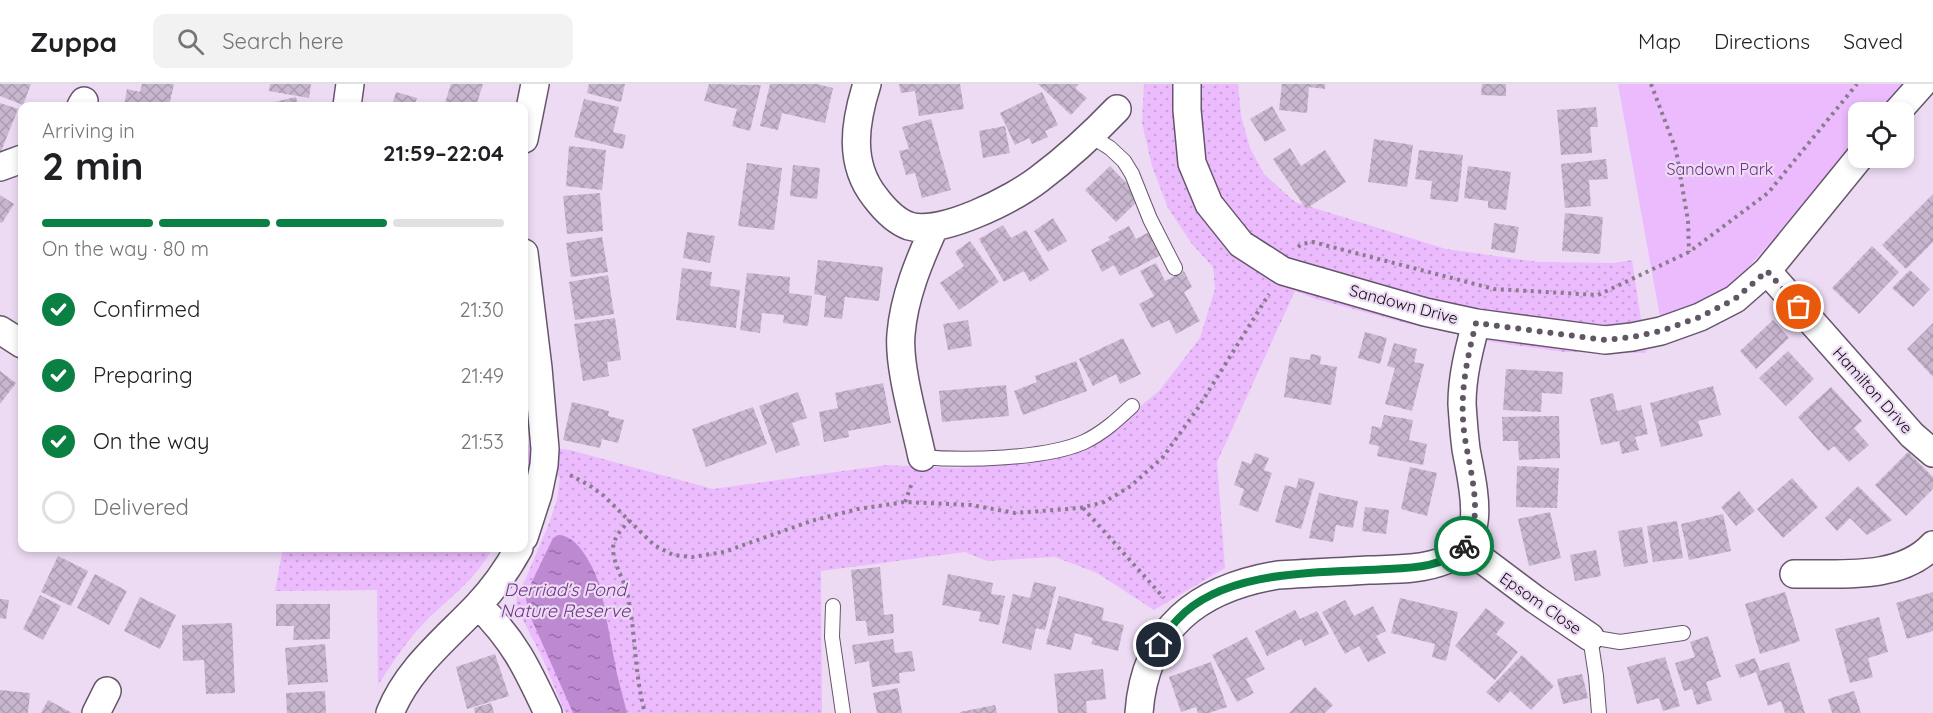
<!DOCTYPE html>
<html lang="en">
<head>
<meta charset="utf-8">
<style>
	:root { --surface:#fff; --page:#f2f2f2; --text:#202124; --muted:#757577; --line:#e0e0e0; --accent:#0b8043 }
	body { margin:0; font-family:Quicksand,sans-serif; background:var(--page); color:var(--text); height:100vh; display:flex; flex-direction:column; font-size:22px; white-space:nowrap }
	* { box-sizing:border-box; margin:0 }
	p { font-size:20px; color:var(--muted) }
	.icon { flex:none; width:33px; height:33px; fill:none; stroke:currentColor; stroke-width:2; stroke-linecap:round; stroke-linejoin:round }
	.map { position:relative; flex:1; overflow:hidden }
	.drawer { position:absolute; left:18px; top:18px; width:510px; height:450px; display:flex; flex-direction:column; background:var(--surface); border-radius:12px; box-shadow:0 3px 9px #0003 }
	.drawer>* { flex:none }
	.tools { position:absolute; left:1848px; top:18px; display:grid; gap:12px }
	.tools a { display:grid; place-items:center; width:66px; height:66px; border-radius:12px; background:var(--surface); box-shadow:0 3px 9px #0003; font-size:30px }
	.pin { position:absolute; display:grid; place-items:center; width:51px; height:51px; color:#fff; margin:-26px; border:3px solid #fff; border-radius:50%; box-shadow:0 2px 6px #0007 }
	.courier { position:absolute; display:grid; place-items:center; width:60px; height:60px; margin:-30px; border:4px solid #0b8043; border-radius:50%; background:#fff; color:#222; box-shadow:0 2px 8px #0007 }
	.head em { font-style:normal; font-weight:700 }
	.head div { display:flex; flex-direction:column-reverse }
	.head { display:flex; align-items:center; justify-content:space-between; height:102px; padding:0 24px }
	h1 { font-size:39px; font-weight:700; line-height:45px }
	.bar { display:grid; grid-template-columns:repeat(4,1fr); gap:9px 6px; align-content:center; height:72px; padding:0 24px }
	.bar i { height:8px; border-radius:4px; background:var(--line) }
	.bar .active { background:var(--accent) }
	.bar p { grid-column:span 4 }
	ol { padding:0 24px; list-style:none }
	li { display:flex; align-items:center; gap:18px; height:66px }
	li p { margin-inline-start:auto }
	li .icon { padding:6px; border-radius:50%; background:var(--accent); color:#fff; stroke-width:4 }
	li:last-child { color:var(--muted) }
	li i { width:33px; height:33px; border:3px solid var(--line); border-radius:50% }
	header { display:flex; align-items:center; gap:36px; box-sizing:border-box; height:84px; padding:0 30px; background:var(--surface); border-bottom:2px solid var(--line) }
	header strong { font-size:28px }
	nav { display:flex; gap:33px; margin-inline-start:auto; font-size:21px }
	.search { width:420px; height:54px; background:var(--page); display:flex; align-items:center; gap:15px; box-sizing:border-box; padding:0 21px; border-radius:12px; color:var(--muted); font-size:22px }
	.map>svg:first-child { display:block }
	.grass { fill:url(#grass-dots) }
	.park { fill:#ebbbfd }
	.water { fill:url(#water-ripples) }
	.building { fill:url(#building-cross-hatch) }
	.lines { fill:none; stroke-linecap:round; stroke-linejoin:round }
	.service-casing { stroke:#66566c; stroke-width:16 }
	.minor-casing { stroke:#66566c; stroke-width:30 }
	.path { stroke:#897c8d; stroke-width:4; stroke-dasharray:3 4.5; stroke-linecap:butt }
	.service { stroke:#fff; stroke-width:14 }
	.minor { stroke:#fff; stroke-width:27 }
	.done { stroke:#605664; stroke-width:6; stroke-dasharray:0 10.8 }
	.route { stroke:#0b8043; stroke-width:8 }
	.labels { text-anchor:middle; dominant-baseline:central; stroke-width:4.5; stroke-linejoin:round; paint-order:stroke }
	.park-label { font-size:16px; fill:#6f3084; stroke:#eddbf4 }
	.street-label { font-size:16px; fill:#140e16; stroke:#eddbf4 }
	.water-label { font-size:18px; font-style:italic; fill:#703286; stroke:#eddbf4 }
</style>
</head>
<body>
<header>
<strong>Zuppa</strong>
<div class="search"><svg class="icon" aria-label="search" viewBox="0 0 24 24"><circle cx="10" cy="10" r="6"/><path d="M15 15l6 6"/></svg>Search here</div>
<nav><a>Map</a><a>Directions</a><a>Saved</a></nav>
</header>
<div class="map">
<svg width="1933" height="629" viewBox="0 0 1933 629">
	<defs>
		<pattern id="grass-dots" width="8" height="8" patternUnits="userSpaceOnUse" patternTransform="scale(1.5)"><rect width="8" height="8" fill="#ebbbfd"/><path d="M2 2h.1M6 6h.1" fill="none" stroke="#c9a0d8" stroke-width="1.8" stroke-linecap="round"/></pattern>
		<pattern id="water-ripples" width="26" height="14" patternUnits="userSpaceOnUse" patternTransform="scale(1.5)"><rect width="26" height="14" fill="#bd8ad1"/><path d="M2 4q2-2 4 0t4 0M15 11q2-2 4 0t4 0" fill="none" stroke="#986fa9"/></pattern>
		<pattern id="building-cross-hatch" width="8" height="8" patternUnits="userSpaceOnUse" patternTransform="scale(1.5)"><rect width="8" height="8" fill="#c7b6ce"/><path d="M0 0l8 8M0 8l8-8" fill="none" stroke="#aa9bb0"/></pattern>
	</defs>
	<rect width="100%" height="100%" fill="#eddbf4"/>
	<path class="grass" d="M1144,0H1238L1241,32L1250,64L1264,90L1295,118L1446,165L1539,178L1614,179L1632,176L1646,269L1564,268L1492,258L1409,240L1316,215L1295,207L1217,378L1225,484L1154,526L1097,489L1055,473L987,477L965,468L821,487L822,629H565L543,575L516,523L517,510L525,496L548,442L557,416L560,393L524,381V360L570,366L713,405L886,381L956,384L1022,378L1116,342L1159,307L1200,254L1215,205L1213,183L1192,160L1168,124L1152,82L1142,39Z
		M283,464H493C476,495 449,514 425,538C406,557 392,580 378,601L377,506L275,507Z"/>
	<path class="park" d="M1618,0H1902L1878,28H1858V53L1782,145L1733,201L1687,226L1660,233Z"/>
	<path class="water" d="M558,451C579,451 593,484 600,501L617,590L627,629H573L531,534L526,516L527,508L553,454Z"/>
	<path class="building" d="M0,0H31L23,21L0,12Z
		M142,0H174L169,22H124L127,5L140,8Z
		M270,0H311L309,14L269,7Z
		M451,0H483L476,22H444Z
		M589,0H625L621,18L587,9Z
		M709,0L761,1L750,47L732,42L737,25L704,17Z
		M770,0H817L833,4L825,39L782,29L778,46L760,42Z
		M899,0H960L964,25L919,32L915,7L901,9Z
		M1038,0H1079L1075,4L1087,14L1071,31Z
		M1282,0H1325V5L1309,3L1307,29L1279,26Z
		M1482,0H1506V12L1481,11Z
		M396,8L417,14L414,22H392Z
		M1042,8L1058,41L1045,47L1048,53L1032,60L1029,54L1015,61L1000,29Z
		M296,13L298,22H258Z
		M584,15L619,23L613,48L626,51L623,65L574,53Z
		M0,19L18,25L0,70Z
		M1272,22L1286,46L1265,58L1250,35Z
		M1596,23L1598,43H1590L1592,69L1561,71L1557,26Z
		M931,35L951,106L922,114L915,89L906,91L899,67L909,65L902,43Z
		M1005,42L1010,69L983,74L979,47Z
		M1374,55L1413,61L1407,103L1368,98Z
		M569,62L606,66L602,106L566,102Z
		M1290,64L1301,82L1325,66L1346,98L1306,125L1273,75Z
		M1419,66L1463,71L1458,118L1430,115L1432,97L1415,95Z
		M1606,75L1608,95L1589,96L1591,122L1565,124L1561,80Z
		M747,79L782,84L774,146L738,142Z
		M793,81L820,84L817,115L790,112Z
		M1110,82L1141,114L1116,138L1085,106Z
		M1468,82L1511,88L1506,126L1488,124V117L1464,114Z
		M600,109L603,147L567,150L563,112Z
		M1933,110V158L1906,185L1882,161Z
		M0,111L14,120L2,139L0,138Z
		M1565,129L1603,133L1600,170L1562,167Z
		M1053,134L1067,157L1048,168L1034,147Z
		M18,139H22V178H18Z
		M1494,139L1519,143L1515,169L1491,165Z
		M1003,141L1011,154L1026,146L1049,186L1030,198L1024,187L1004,198L979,155Z
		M1129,142L1136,155L1149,148L1161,171L1120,192L1114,181L1102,188L1091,166L1110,156L1108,153Z
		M687,148L715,152L710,179L683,174Z
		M602,153L608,188L571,193L566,159Z
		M970,157L999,198L959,226L940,199L964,182L955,168Z
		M1872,162L1899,188L1859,230L1832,204Z
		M818,176L883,183L879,217L845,213L842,235L824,233L826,212L814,210Z
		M1156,179L1165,197L1184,187L1192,203L1184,208L1200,237L1176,250L1169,236L1152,244L1139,220L1154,212L1140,187Z
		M682,184L712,188L710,202L740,206L736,244L676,236Z
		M1910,186L1930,205L1913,223L1892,204Z
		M747,189L790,193L789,209L812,212L808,242L783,239L784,231L762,229L760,249L740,246Z
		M608,191L614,230L575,236L569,198Z
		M615,234L621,276L607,278L609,292L583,297L574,240Z
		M968,236L972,262L948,266L943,240Z
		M1773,236L1789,254L1756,285L1740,267Z
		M1933,239V293L1907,265Z
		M1365,248L1387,254L1380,280L1358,274Z
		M1123,254L1141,290L1120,300L1116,290L1093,302L1079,275Z
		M1394,259L1417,265L1414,278L1424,280L1412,327L1385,320L1395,284L1387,282Z
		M1788,267L1814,295L1786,322L1759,294Z
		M1311,270L1321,272L1320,280L1337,283L1331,321L1284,313L1290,273L1310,276Z
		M1076,277L1087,307L1023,331L1014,307L1037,298L1035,292Z
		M1506,285L1563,288L1562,310L1542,309L1541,328L1503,326Z
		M0,287L16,299L0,320Z
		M883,299L891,339L848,347L849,353L824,358L819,328L838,324L835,309Z
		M1006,301L1009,332L942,338L939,307Z
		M1713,302L1721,331L1698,337L1703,352L1661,363L1650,319Z
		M1831,303L1862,337L1854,344L1869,361L1849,378L1834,362L1828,367L1798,333Z
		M798,308L807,334L792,339L800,361L776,369L759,322Z
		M1613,309L1617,327L1641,321L1648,350L1635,353L1639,366L1622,370L1619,357L1601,361L1590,315Z
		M572,318L609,327L608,332L624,336L618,359L602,355L600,364L563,356Z
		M753,323L767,360L706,383L692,345Z
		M1384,331L1413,336L1409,356L1427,360L1423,381L1377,372L1379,362L1369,360L1372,342L1381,344Z
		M1559,332L1560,374L1519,376L1518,357H1503L1502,333Z
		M1908,368L1933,393V405L1906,432L1875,401Z
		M1255,369L1269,374L1264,386L1272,389L1258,428L1239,421L1244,405L1234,401L1242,377L1251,380Z
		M1517,382L1559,384L1557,424L1516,423Z
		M1410,383L1437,389L1427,432L1401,425Z
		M1299,394L1315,398L1301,445L1275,438L1285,401L1296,404Z
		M1792,394L1818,423L1783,454L1757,425Z
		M1858,402L1892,436L1867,451L1850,434L1837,447L1825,434Z
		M1739,407L1755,427L1736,442L1721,423Z
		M1319,409L1358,417L1353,444L1336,441L1333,458L1309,454Z
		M1365,423L1389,426L1386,450L1362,447Z
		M1550,428L1561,474L1529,482L1518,435Z
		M1723,430L1731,467L1689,476L1681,440Z
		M1677,437L1683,474L1653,478L1647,442Z
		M1642,443L1648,479L1624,483L1618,447Z
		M1596,466L1601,492L1575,497L1570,471Z
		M58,472L88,487L71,522L41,508Z
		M880,483L884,531L893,530L894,549L868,552L866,537H856L851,486Z
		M95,490L127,507L109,541L77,524Z
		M948,490L993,499L991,510L1005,512L999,541L979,537L981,528L942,521Z
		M1034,498L1056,503L1045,546L1036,544L1031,566L1002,559L1013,510L1030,514Z
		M1785,508L1800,557L1760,570L1745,520Z
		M1933,508V547L1907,555L1896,519Z
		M40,511L61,522L43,556L23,545Z
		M1059,512L1104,524L1102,536L1124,541L1118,567L1091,560L1093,554L1075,549L1071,566L1046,560Z
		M140,513L176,531L160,565L124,547Z
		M1400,514L1458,528L1446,577L1432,573L1435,560L1391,549Z
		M0,515L9,516L6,535L0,534Z
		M1345,516L1354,532L1373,522L1386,547L1376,552L1386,569L1368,578L1359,562L1345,570L1322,528Z
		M276,520H330V555L293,556L294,542H276Z
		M1486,524L1505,539L1496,550L1518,568L1495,596L1455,562Z
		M1295,526L1300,535L1317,527L1329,550L1305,562L1301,555L1267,572L1255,547Z
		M1879,533L1888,568L1868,574L1873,593L1850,599L1835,545Z
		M232,539L235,609L206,610L204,576L183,577L182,541Z
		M1708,552L1721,593L1706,598L1712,616L1697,621L1692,605L1684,607L1675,579L1695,573L1690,558Z
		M1247,553L1265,585L1246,595L1254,609L1237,618L1212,571Z
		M893,555L895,569L912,567L915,587L899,589L900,599L872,603L869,577L855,580L852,561Z
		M325,560L328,598L288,601L285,564Z
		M495,570L509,612L467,625L456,583Z
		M1522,571L1554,602L1531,626L1510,607L1499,619L1486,608Z
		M1665,573L1680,622L1663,627L1659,614L1637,620L1627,583Z
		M1755,574L1760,587L1789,578L1805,629H1785L1781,617L1768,622L1756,588L1740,594L1735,581Z
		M1211,578L1227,623L1209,629H1198L1196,623L1181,628L1169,593Z
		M1103,585L1106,615L1086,617L1087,629H1058L1054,590Z
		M1582,590L1588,614L1563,620L1557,595Z
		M1315,603L1333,621L1325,629H1289Z
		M898,604L902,629H877L873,609Z
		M0,606L30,609L28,629H0Z
		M325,607L326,629H287L286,609Z
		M1854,607L1861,629H1832L1828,615Z
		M48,616L72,629H41Z
		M491,619L494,629H475L474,624Z
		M995,621L997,629H960V628Z"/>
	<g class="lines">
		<defs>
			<path id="service" d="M1091,52L1110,64L1124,77L1132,90L1150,135L1175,184
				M922,373C964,377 1046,375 1084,358C1103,349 1117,336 1132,322
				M833,522L832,553L843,629
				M1599,629L1596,592L1590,553L1620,558L1683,549"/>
			<path id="minor" d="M867,0C855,38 848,79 875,113C884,125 895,137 909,142C941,152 1013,115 1039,95C1067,74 1093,50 1117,25
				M1187,0V26L1192,79L1209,120L1241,160L1283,187L1425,228L1476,239L1605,256L1632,253L1661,247L1700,233L1735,215L1767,187L1859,74
				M81,22L84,17
				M347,22L350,0
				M1897,28L1922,0
				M524,55L535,0
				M0,83L22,75
				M524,169L538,284L545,365L544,381L538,410L524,453
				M1767,187L1912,351L1933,369
				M0,246L22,260
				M922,373C915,339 898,283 901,250C904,213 919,177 934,144
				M1464,462L1536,516L1590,553
				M1794,490C1838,489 1900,497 1933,461
				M478,521C514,556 527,584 548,629
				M96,629L107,607
				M390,629C408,584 446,555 478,521C495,503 508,484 519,464
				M1139,629C1145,544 1199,504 1278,491C1308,489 1339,488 1369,486C1395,485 1422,486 1446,476C1490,459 1472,400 1466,365C1464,350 1463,335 1462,320C1462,292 1469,266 1476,239"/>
		</defs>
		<use href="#service" class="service-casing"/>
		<use href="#minor" class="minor-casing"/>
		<path class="path" d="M1651,0L1676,66L1688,137L1689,168
			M1298,163L1302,160L1313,158L1494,205L1598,211L1689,168L1768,109L1857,0
			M570,391L589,401L604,412L654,461L673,471L692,473L724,468L811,437L858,425L905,418L971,421L1015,429L1080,424L1104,418L1131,402L1163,373L1198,324L1269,210
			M905,418L912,399
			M1083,424L1164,514
			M630,436C623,444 614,452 613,464C613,479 623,494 627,508C636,548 634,590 645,629"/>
		<use href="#service" class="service"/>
		<use href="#minor" class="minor"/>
	</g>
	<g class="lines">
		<path class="done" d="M1464,462C1467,457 1471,451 1472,446C1482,414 1464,368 1463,335C1461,302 1468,271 1476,239L1605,256L1632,253L1661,247L1700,233L1735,215L1767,187L1799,223"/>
		<path class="route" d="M1159,561C1165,552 1171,542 1178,535C1225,484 1324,489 1388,485C1414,484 1445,483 1464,462"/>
	</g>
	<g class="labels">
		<g class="park-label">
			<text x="1720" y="85">Sandown Park</text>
		</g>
		<g class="street-label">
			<text transform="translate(1404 220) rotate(15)">Sandown Drive</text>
			<text transform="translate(1873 306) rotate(48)">Hamilton Drive</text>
			<text transform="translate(1541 519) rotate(35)">Epsom Close</text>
		</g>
		<g class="water-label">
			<text x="565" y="505">Derriad's Pond<tspan x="565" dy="21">Nature Reserve</tspan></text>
		</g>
	</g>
</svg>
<div class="tools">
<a><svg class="icon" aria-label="locate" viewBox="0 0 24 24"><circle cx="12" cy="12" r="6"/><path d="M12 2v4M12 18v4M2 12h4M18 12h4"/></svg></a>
</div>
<div class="pin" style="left:1799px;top:223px;background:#ea580c"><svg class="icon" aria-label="bag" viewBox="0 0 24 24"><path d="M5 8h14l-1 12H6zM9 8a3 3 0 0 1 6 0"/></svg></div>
<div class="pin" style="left:1159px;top:561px;background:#1f2937"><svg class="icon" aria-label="home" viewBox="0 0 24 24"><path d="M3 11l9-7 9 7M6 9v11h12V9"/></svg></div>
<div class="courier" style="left:1464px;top:462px"><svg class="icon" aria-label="bike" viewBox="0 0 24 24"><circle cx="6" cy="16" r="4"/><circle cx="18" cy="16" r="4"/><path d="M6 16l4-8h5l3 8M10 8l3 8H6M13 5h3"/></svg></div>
<section class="drawer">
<div class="head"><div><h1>2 min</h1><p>Arriving in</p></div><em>21:59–22:04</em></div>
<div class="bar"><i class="active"></i><i class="active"></i><i class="active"></i><i></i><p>On the way · 80 m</p></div>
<ol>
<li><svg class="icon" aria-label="check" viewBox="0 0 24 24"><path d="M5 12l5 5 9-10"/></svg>Confirmed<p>21:30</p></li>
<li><svg class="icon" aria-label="check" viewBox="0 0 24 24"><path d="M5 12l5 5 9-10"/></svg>Preparing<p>21:49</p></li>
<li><svg class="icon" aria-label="check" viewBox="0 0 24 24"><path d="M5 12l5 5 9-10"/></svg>On the way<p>21:53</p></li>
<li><i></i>Delivered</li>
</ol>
</section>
</div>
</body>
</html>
